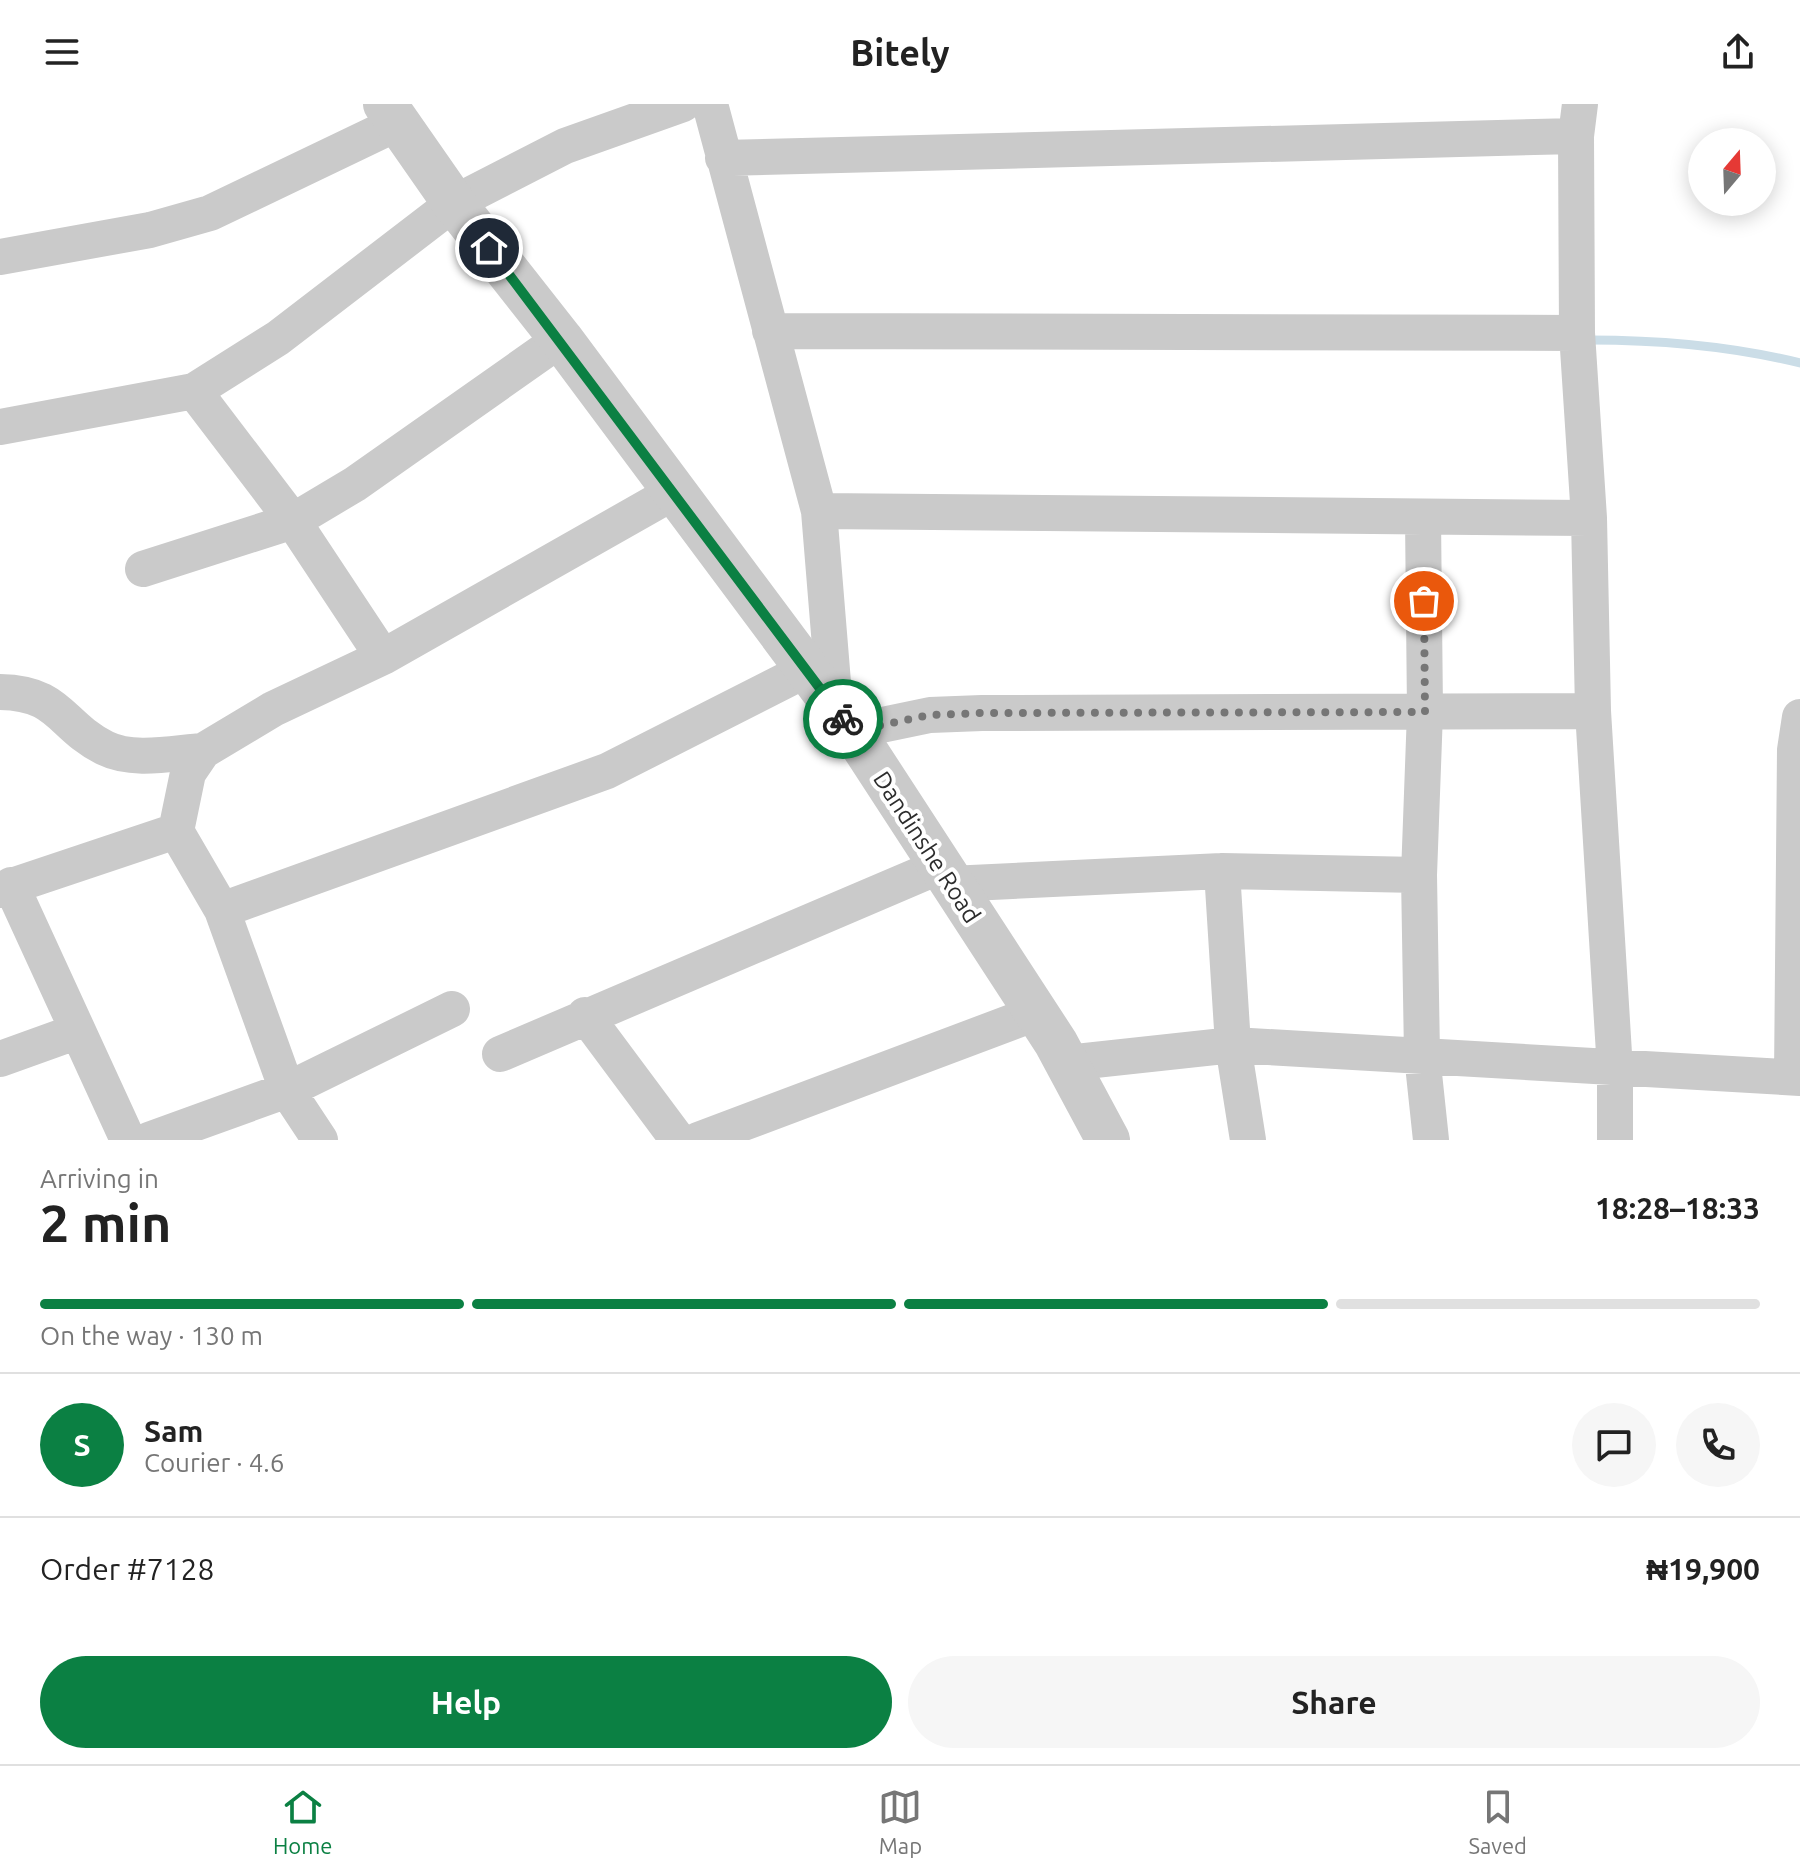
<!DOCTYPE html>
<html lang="en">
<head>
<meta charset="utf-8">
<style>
	:root { --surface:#fff; --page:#f6f6f6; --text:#222; --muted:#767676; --line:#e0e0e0; --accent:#0b8043 }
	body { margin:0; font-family:Ubuntu,sans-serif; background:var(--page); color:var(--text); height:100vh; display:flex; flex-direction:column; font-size:30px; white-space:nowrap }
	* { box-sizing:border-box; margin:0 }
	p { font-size:26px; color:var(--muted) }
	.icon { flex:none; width:44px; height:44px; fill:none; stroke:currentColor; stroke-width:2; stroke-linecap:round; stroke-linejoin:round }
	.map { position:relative; height:1036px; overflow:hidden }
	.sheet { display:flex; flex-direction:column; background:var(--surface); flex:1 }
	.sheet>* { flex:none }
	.needle { width:52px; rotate:19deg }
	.tools { position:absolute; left:1688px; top:24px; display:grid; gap:16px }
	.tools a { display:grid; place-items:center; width:88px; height:88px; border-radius:50%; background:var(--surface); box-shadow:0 4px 20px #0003; font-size:40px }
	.pin { position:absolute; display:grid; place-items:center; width:68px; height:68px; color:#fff; margin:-34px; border:4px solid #fff; border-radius:50%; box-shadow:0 2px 8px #0007 }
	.courier { position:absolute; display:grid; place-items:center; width:80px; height:80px; margin:-40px; border:6px solid #0b8043; border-radius:50%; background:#fff; color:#222; box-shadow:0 2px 10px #0007 }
	.head em { font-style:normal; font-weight:700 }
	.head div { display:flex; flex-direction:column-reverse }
	.head { display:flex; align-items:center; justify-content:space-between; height:136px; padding:0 40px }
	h1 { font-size:52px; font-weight:700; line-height:60px }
	.bar { display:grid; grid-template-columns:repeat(4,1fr); gap:12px 8px; align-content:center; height:96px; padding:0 40px }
	.bar i { height:10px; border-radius:6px; background:var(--line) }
	.bar .selected { background:var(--accent) }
	.bar p { grid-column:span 4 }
	.line { display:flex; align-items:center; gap:20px; padding:0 40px; border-top:2px solid var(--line) }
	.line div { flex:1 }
	.round { display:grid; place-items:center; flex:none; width:84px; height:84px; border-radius:42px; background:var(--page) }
	.primary-button { display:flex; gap:16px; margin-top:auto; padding:16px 40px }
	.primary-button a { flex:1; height:92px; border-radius:48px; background:var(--accent); color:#fff; font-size:32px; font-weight:700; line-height:92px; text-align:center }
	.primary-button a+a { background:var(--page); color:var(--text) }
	header { display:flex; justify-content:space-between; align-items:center; height:104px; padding:0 40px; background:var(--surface); font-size:36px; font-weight:700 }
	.dock { display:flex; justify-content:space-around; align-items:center; height:112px; border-top:2px solid var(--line); background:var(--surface); font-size:22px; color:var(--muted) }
	.dock a { display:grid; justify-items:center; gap:4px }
	.dock .selected { color:var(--accent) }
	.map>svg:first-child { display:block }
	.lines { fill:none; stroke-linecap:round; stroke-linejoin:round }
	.stream { stroke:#cbdde7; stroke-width:9 }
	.minor { stroke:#cacaca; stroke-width:36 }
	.tertiary { stroke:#cacaca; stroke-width:44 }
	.done { stroke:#767676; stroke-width:8; stroke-dasharray:0 14.4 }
	.route { stroke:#0b8043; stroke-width:10 }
	.labels { text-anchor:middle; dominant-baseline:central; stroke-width:8; stroke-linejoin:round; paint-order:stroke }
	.street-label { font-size:24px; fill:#2d2d2d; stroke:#fff }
</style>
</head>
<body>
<header><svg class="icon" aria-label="menu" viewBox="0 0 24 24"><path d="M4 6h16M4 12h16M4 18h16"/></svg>Bitely<svg class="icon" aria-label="share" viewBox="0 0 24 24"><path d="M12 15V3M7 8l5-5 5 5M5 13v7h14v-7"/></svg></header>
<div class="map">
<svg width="1800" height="1036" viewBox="0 0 1800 1036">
	<rect width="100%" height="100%" fill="#fff"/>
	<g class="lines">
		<path class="stream" d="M1590,236C1662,236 1731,242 1800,259"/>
		<path class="minor" d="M710,0L819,407L835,603
			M1580,0L1576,32L1577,229L1589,414L1593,607L1615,966V1036
			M723,54L1576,32
			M0,153L150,126L210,109L400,18
			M770,227L1577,229
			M194,287L293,417L383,553
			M0,323L194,287L278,234L454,99L565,42L683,0
			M819,407L1589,414
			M1423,413L1425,608L1419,771L1422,951L1431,1036
			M143,465L293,417L355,380L561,235
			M0,588C61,589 59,621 105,644C133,658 173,649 203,647
			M853,627L930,611L982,609L1593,607
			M176,727L188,669L203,647L273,605L383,553L674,388
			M1222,767L1233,941L1248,1036
			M950,780L1222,767L1419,771
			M11,781L128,1036
			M0,786L176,727L222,806L607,667L806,566
			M222,806L287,986L320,1036
			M585,911L678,1036
			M500,950L938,763
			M0,955L78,927
			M1067,959L1233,941L1800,974
			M1792,973L1795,646L1800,613
			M149,1036L287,986L452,905
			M698,1036L1036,909"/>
		<path class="tertiary" d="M385,0L454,99L561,235L853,627L1056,939L1108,1036"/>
	</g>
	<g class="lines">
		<path class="done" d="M843,615L853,627L930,611L982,609L1425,608L1424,497"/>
		<path class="route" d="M489,144L843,615"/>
	</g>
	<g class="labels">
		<g class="street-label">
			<text transform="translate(927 743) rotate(57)">Dandinshe Road</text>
		</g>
	</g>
</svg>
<div class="tools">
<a><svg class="needle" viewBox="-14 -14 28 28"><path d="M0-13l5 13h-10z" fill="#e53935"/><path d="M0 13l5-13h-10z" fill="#767676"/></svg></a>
</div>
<div class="pin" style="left:1424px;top:497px;background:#ea580c"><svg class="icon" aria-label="bag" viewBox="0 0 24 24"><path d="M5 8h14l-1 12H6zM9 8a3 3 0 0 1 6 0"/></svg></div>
<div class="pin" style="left:489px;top:144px;background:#1f2937"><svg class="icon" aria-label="home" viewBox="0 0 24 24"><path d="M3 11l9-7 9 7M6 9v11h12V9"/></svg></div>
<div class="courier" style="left:843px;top:615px"><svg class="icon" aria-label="bike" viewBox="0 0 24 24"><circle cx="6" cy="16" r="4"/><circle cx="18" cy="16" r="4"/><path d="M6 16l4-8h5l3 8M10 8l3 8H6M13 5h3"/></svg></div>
</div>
<section class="sheet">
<div class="head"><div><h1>2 min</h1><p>Arriving in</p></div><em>18:28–18:33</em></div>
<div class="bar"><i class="selected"></i><i class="selected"></i><i class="selected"></i><i></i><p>On the way · 130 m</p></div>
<div class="line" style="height:144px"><b class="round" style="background:var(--accent);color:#fff">S</b><div><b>Sam</b><p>Courier · 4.6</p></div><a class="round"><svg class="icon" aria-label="chat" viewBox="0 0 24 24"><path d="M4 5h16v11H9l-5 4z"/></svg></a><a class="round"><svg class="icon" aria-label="phone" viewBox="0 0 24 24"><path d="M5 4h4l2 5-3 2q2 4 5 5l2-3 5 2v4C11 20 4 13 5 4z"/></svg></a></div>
<div class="line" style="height:104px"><div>Order #7128</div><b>₦19,900</b></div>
<div class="primary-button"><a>Help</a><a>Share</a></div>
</section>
<nav class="dock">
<a class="selected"><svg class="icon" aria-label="home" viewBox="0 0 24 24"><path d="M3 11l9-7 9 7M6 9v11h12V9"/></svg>Home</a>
<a><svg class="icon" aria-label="map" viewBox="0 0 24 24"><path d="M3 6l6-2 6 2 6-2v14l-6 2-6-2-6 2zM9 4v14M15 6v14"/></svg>Map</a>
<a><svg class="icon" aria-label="saved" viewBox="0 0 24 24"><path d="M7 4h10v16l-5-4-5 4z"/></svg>Saved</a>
</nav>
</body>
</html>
